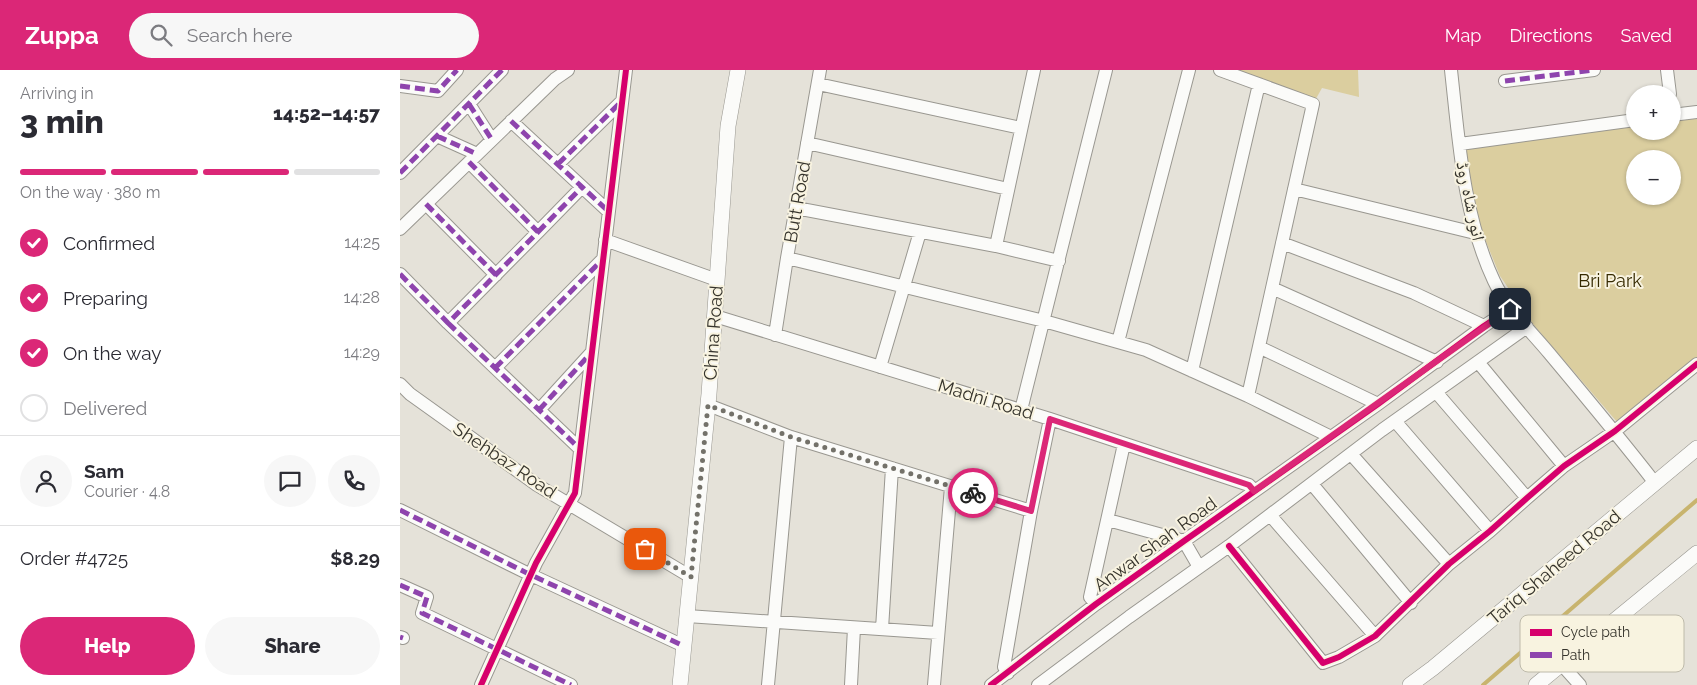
<!DOCTYPE html>
<html lang="en">
<head>
<meta charset="utf-8">
<style>
	:root { --surface:#fff; --page:#f7f7f7; --text:#2b2b33; --muted:#7c7c81; --line:#e1e1e2; --accent:#db2777 }
	body { margin:0; font-family:Raleway,"Noto Naskh Arabic",sans-serif; background:var(--page); color:var(--text); height:100vh; display:flex; flex-direction:column; font-size:19px; white-space:nowrap }
	* { box-sizing:border-box; margin:0 }
	p { font-size:16px; color:var(--muted) }
	.icon { flex:none; width:28px; height:28px; fill:none; stroke:currentColor; stroke-width:2; stroke-linecap:round; stroke-linejoin:round }
	.map { position:relative; flex:1; overflow:hidden }
	.side { display:flex; flex-direction:column; background:var(--surface); width:400px }
	.side>* { flex:none }
	.buttons { position:absolute; left:1226px; top:15px; display:grid; gap:10px }
	.buttons a { display:grid; place-items:center; width:55px; height:55px; border-radius:50%; background:var(--surface); box-shadow:0 1px 4px #0004; font-size:25px }
	.pin { position:absolute; display:grid; place-items:center; width:42px; height:42px; color:#fff; margin:-21px; border-radius:10px; box-shadow:0 2px 8px #0006 }
	.courier { position:absolute; display:grid; place-items:center; width:50px; height:50px; margin:-25px; border:4px solid #db2777; border-radius:50%; background:#fff; color:#222; box-shadow:0 1px 6px #0007 }
	.overview em { font-style:normal; font-weight:800 }
	.overview div { display:flex; flex-direction:column-reverse }
	.overview { display:flex; align-items:center; justify-content:space-between; height:85px; padding:0 20px }
	h1 { font-size:32px; font-weight:800; line-height:38px }
	.bar { display:grid; grid-template-columns:repeat(4,1fr); gap:8px 5px; align-content:center; height:60px; padding:0 20px }
	.bar i { height:6px; border-radius:4px; background:var(--line) }
	.bar .current { background:var(--accent) }
	.bar p { grid-column:span 4 }
	.line { display:flex; align-items:center; gap:12px; padding:0 20px; border-top:1px solid var(--line) }
	.line div { flex:1 }
	.round { display:grid; place-items:center; flex:none; width:52px; height:52px; border-radius:26px; background:var(--page) }
	ol { padding:0 20px; list-style:none }
	li { display:flex; align-items:center; gap:15px; height:55px }
	li p { margin-inline-start:auto }
	li .icon { padding:5px; border-radius:50%; background:var(--accent); color:#fff; stroke-width:4 }
	li:last-child { color:var(--muted) }
	li i { width:28px; height:28px; border:2px solid var(--line); border-radius:50% }
	.button { display:flex; gap:10px; margin-top:auto; padding:10px 20px }
	.button a { flex:1; height:58px; border-radius:30px; background:var(--accent); color:#fff; font-size:20px; font-weight:800; line-height:58px; text-align:center }
	.button a+a { background:var(--page); color:var(--text) }
	header { display:flex; align-items:center; gap:30px; box-sizing:border-box; height:70px; padding:0 25px; background:var(--accent); color:#fff }
	header strong { font-size:24px }
	nav { display:flex; gap:28px; margin-inline-start:auto; font-size:18px }
	.search { width:350px; height:45px; background:var(--page); display:flex; align-items:center; gap:12px; box-sizing:border-box; padding:0 18px; border-radius:28px; color:var(--muted); font-size:19px }
	main { display:flex; flex:1; min-height:0 }
	.map>svg:first-child { display:block }
	.green { fill:#dbce9f; fill-rule:evenodd }
	.lines { fill:none; stroke-linecap:round; stroke-linejoin:round }
	.stream { stroke:#c8b46e; stroke-width:4 }
	.minor-casing { stroke:#999790; stroke-width:14 }
	.major-casing { stroke:#999790; stroke-width:16 }
	.minor { stroke:#fbfbf9; stroke-width:12 }
	.major { stroke:#fbfbf9; stroke-width:15 }
	.quiet { stroke:#8e44ad; stroke-width:5; stroke-dasharray:10 5; stroke-linecap:butt }
	.cycleway-casing { stroke:#f8f3e0; stroke-width:9 }
	.cycleway { stroke:#d6006c; stroke-width:6 }
	.done { stroke:#737169; stroke-width:5; stroke-dasharray:0 9 }
	.route { stroke:#db2777; stroke-width:6 }
	.labels { text-anchor:middle; dominant-baseline:central; stroke-width:4; stroke-linejoin:round; paint-order:stroke }
	.street-label { font-size:18px; fill:#36342c; stroke:#f8f3e0 }
	.park-label { font-size:18px; fill:#352a00; stroke:#f8f3e0 }
	.key { fill:#f8f3e0; stroke:#bebaaa; stroke-width:1 }
	.key-label { font-size:14px; fill:#36342c }
</style>
</head>
<body>
<header>
<strong>Zuppa</strong>
<div class="search"><svg class="icon" aria-label="search" viewBox="0 0 24 24"><circle cx="10" cy="10" r="6"/><path d="M15 15l6 6"/></svg>Search here</div>
<nav><a>Map</a><a>Directions</a><a>Saved</a></nav>
</header>
<main>
<section class="side">
<div class="overview"><div><h1>3 min</h1><p>Arriving in</p></div><em>14:52–14:57</em></div>
<div class="bar"><i class="current"></i><i class="current"></i><i class="current"></i><i></i><p>On the way · 380 m</p></div>
<ol>
<li><svg class="icon" aria-label="check" viewBox="0 0 24 24"><path d="M5 12l5 5 9-10"/></svg>Confirmed<p>14:25</p></li>
<li><svg class="icon" aria-label="check" viewBox="0 0 24 24"><path d="M5 12l5 5 9-10"/></svg>Preparing<p>14:28</p></li>
<li><svg class="icon" aria-label="check" viewBox="0 0 24 24"><path d="M5 12l5 5 9-10"/></svg>On the way<p>14:29</p></li>
<li><i></i>Delivered</li>
</ol>
<div class="line" style="height:90px"><a class="round"><svg class="icon" aria-label="person" viewBox="0 0 24 24"><circle cx="12" cy="8" r="4"/><path d="M4 21q1-7 8-7t8 7"/></svg></a><div><b>Sam</b><p>Courier · 4.8</p></div><a class="round"><svg class="icon" aria-label="chat" viewBox="0 0 24 24"><path d="M4 5h16v11H9l-5 4z"/></svg></a><a class="round"><svg class="icon" aria-label="phone" viewBox="0 0 24 24"><path d="M5 4h4l2 5-3 2q2 4 5 5l2-3 5 2v4C11 20 4 13 5 4z"/></svg></a></div>
<div class="line" style="height:65px"><div>Order #4725</div><b>$8.29</b></div>
<div class="button"><a>Help</a><a>Share</a></div>
</section>
<div class="map">
<svg width="1297" height="615" viewBox="0 0 1297 615">
	<rect width="100%" height="100%" fill="#e5e2d9"/>
	<path class="green" d="M820,0H958L959,27L922,18L913,34Z
		M1297,47V287L1217,352L1133,254L1100,206L1082,162L1071,123L1065,79L1235,55V61H1272L1273,50ZM1235,89H1272V126H1235Z"/>
	<g class="lines">
		<path class="stream" d="M1083,615L1297,430"/>
		<defs>
			<path id="minor" d="M820,0L913,34L848,326
				M1051,0C1059,72 1063,145 1094,211C1107,239 1130,260 1149,283C1185,326 1221,369 1255,413
				M1267,0L1270,24
				M1105,11L1194,0
				M418,14L621,58
				M0,16L38,21L57,0
				M69,34L92,70
				M1272,45L1297,42
				M111,51L208,141
				M37,66L77,84
				M407,73L608,119
				M1060,74L1235,50
				M158,94L222,31
				M0,103L102,0
				M894,119L1075,163
				M26,134L96,205
				M396,138L596,176L659,191
				M0,159L155,9L168,0
				M138,162L182,117
				M205,170L317,210
				M882,173L1014,223L1084,256
				M596,176L634,0
				M387,188L644,251L746,280L848,326L931,367
				M0,204L48,253L138,162L69,92
				M872,218L1037,292
				M315,246L650,349L849,415L855,421
				M48,253L180,379
				M375,265L387,188L420,0
				M718,272L789,0
				M859,277L978,334
				M1078,292L1164,396
				M480,297L520,162
				M95,298L203,189
				M792,301L859,14
				M0,314L10,324L137,415L291,507
				M1036,322L1127,428
				M308,335L391,367L631,441
				M139,340L191,283
				M621,340L706,0
				M995,351L1090,461
				M951,384L1049,494
				M912,414L1011,533
				M0,440L131,505L284,576
				M870,445L975,566
				M708,450L784,471L799,497
				M829,476L923,593L939,587L975,566L1049,494L1090,461L1127,428L1164,396L1215,361L1297,294
				M0,515L27,527L22,543L171,615
				M696,534L690,527L724,374
				M287,546L538,563
				M482,559L492,398
				M0,567L3,568
				M1162,595L1180,615
				M608,603L604,597L631,441L650,349
				M81,615L136,493L175,423L226,0
				M368,615L391,367
				M451,615L454,558
				M534,615L551,417
				M591,615L696,534L784,471L978,334L1084,256L1110,239
				M638,615L729,547L829,476L982,360L1127,257"/>
			<path id="major" d="M280,615L309,324L328,56L338,0
				M1010,615L1033,598L1297,378
				M1136,615L1297,483"/>
		</defs>
		<use href="#minor" class="minor-casing"/>
		<use href="#major" class="major-casing"/>
		<use href="#minor" class="minor"/>
		<use href="#major" class="major"/>
		<path class="quiet" d="M1105,11L1194,0
			M0,16L38,21L57,0
			M69,34L92,70
			M111,51L208,141
			M37,66L77,84
			M158,94L222,31
			M0,103L102,0
			M26,134L96,205
			M138,162L182,117
			M0,204L48,253L138,162L69,92
			M48,253L180,379
			M95,298L203,189
			M139,340L191,283
			M0,440L131,505L284,576
			M0,515L27,527L22,543L171,615
			M0,567L3,568"/>
		<defs>
			<path id="cycleway" d="M829,476L923,593L939,587L975,566L1049,494L1090,461L1127,428L1164,396L1215,361L1297,294
				M81,615L136,493L175,423L226,0
				M591,615L696,534L784,471L978,334L1084,256L1110,239"/>
		</defs>
		<use href="#cycleway" class="cycleway-casing"/>
		<use href="#cycleway" class="cycleway"/>
	</g>
	<g class="lines">
		<path class="done" d="M245,479L291,507L308,335L391,367L573,423"/>
		<path class="route" d="M573,423L631,441L650,349L849,415L854,421L1110,239"/>
	</g>
	<g class="labels">
		<g class="street-label">
			<text transform="translate(1071 131) rotate(78)">انور شاہ روڈ</text>
			<text transform="translate(397 132) rotate(-80)">Butt Road</text>
			<text transform="translate(313 263) rotate(-86)">China Road</text>
			<text transform="translate(586 329) rotate(17)">Madni Road</text>
			<text transform="translate(105 390) rotate(34)">Shehbaz Road</text>
			<text transform="translate(755 474) rotate(-36)">Anwar Shah Road</text>
			<text transform="translate(1154 497) rotate(-40)">Tariq Shaheed Road</text>
		</g>
		<g class="park-label">
			<text x="1210" y="210">Bri Park</text>
		</g>
	</g>
	<rect x="1120" y="545" width="164" height="57" rx="8" class="key"/>
	<rect x="1130" y="559" width="22" height="7" fill="#d6006c"/>
	<rect x="1130" y="582" width="22" height="6" fill="#8e44ad"/>
	<g class="key-label">
		<text x="1161" y="567">Cycle path</text>
		<text x="1161" y="590">Path</text>
	</g>
</svg>
<div class="buttons">
<a>+</a>
<a>−</a>
</div>
<div class="pin" style="left:245px;top:479px;background:#ea580c"><svg class="icon" aria-label="bag" viewBox="0 0 24 24"><path d="M5 8h14l-1 12H6zM9 8a3 3 0 0 1 6 0"/></svg></div>
<div class="pin" style="left:1110px;top:239px;background:#1f2937"><svg class="icon" aria-label="home" viewBox="0 0 24 24"><path d="M3 11l9-7 9 7M6 9v11h12V9"/></svg></div>
<div class="courier" style="left:573px;top:423px"><svg class="icon" aria-label="bike" viewBox="0 0 24 24"><circle cx="6" cy="16" r="4"/><circle cx="18" cy="16" r="4"/><path d="M6 16l4-8h5l3 8M10 8l3 8H6M13 5h3"/></svg></div>
</div>
</main>
</body>
</html>
